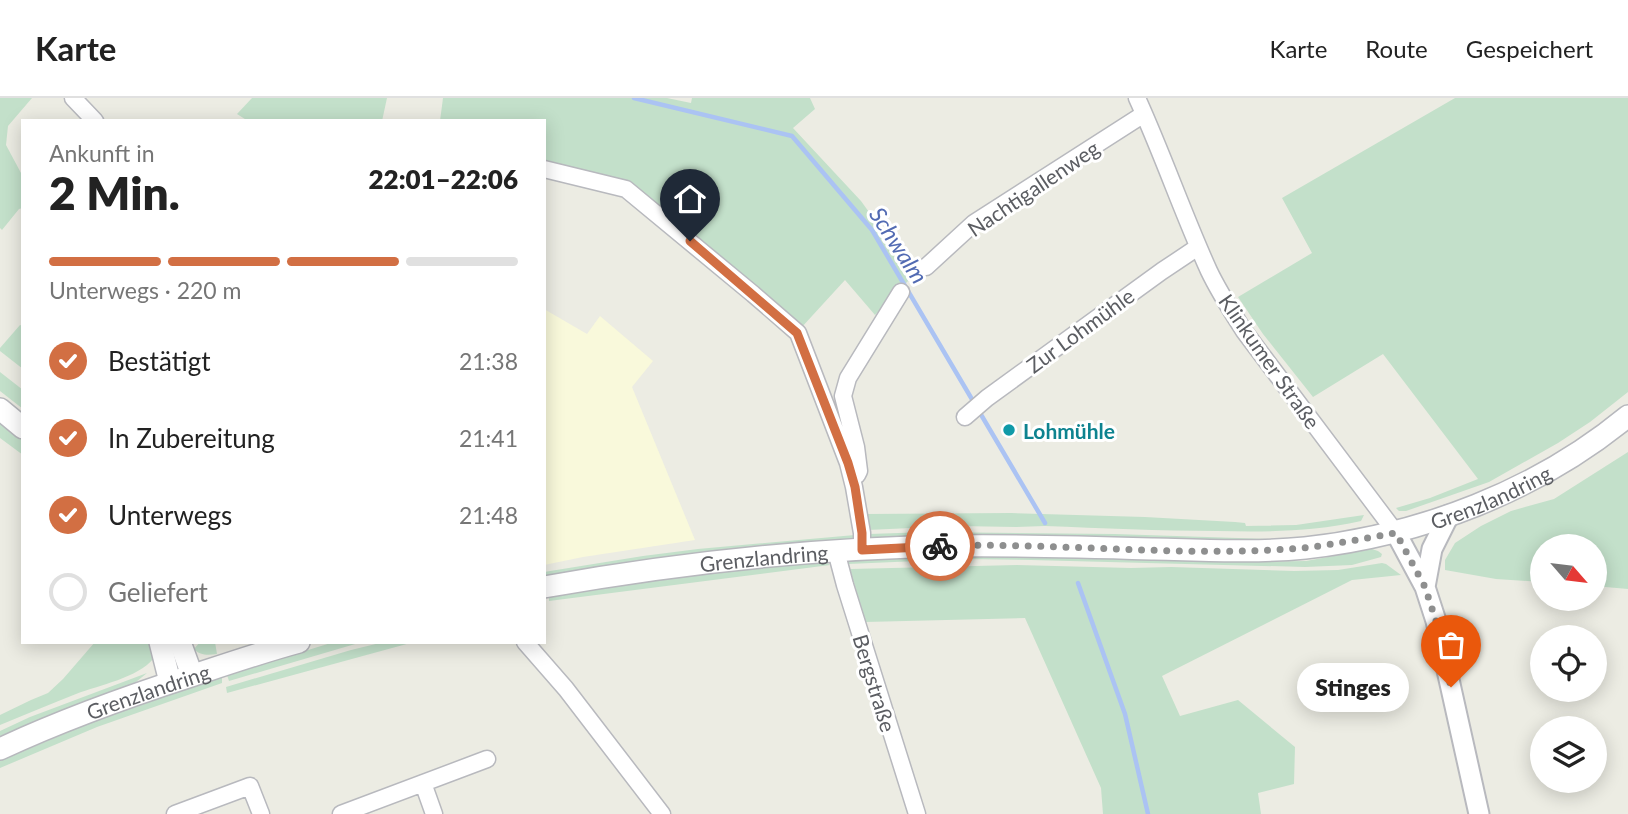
<!DOCTYPE html>
<html lang="de">
<head>
<meta charset="utf-8">
<style>
	:root { --surface:#fff; --page:#f2f2f2; --text:#222; --muted:#767676; --line:#e0e0e0; --accent:#d26f43 }
	body { margin:0; font-family:Lato,sans-serif; background:var(--page); color:var(--text); height:100vh; display:flex; flex-direction:column; font-size:26px; white-space:nowrap }
	* { box-sizing:border-box; margin:0 }
	p { font-size:23px; color:var(--muted) }
	.icon { flex:none; width:38px; height:38px; fill:none; stroke:currentColor; stroke-width:2; stroke-linecap:round; stroke-linejoin:round }
	.map { position:relative; flex:1; overflow:hidden }
	.side { position:absolute; left:21px; top:21px; width:525px; height:525px; display:flex; flex-direction:column; background:var(--surface); border-radius:0px; box-shadow:0 4px 18px #0003 }
	.side>* { flex:none }
	.needle { width:46px; rotate:118deg }
	.controls { position:absolute; left:1530px; top:436px; display:grid; gap:14px }
	.controls a { display:grid; place-items:center; width:77px; height:77px; border-radius:50%; background:var(--surface); box-shadow:0 4px 18px #0003; font-size:35px }
	.pin { position:absolute; display:grid; place-items:center; width:60px; height:60px; color:#fff; margin:-72px -30px; border-radius:50% 50% 50% 0; rotate:-45deg; box-shadow:0 0 7px #0007 }
	.pin .icon { rotate:45deg }
	.courier { position:absolute; display:grid; place-items:center; width:70px; height:70px; margin:-35px; border:5px solid #d26f43; border-radius:50%; background:#fff; color:#222; box-shadow:0 2px 9px #0007 }
	.bubble { position:absolute; height:49px; border-radius:24px; background:var(--surface); box-shadow:0 4px 18px #0003; font-size:23px; font-weight:800; line-height:49px; text-align:center }
	.overview em { font-style:normal; font-weight:800 }
	.overview div { display:flex; flex-direction:column-reverse }
	.overview { display:flex; align-items:center; justify-content:space-between; height:119px; padding:0 28px }
	h1 { font-size:46px; font-weight:800; line-height:52px }
	.bar { display:grid; grid-template-columns:repeat(4,1fr); gap:10px 7px; align-content:center; height:84px; padding:0 28px }
	.bar i { height:9px; border-radius:5px; background:var(--line) }
	.bar .current { background:var(--accent) }
	.bar p { grid-column:span 4 }
	ol { padding:0 28px; list-style:none }
	li { display:flex; align-items:center; gap:21px; height:77px }
	li p { margin-inline-start:auto }
	li .icon { padding:7px; border-radius:50%; background:var(--accent); color:#fff; stroke-width:4 }
	li:last-child { color:var(--muted) }
	li i { width:38px; height:38px; border:4px solid var(--line); border-radius:50% }
	header { display:flex; align-items:center; gap:42px; box-sizing:border-box; height:98px; padding:0 35px; background:var(--surface); border-bottom:2px solid var(--line) }
	header strong { font-size:33px }
	nav { display:flex; gap:38px; margin-inline-start:auto; font-size:24px }
	.map>svg:first-child { display:block }
	.commercial { fill:#f9f9db }
	.green { fill:#c3e0ca }
	.lines { fill:none; stroke-linecap:round; stroke-linejoin:round }
	.stream { stroke:#abc3f3; stroke-width:4.5 }
	.minor-casing { stroke:#b8b9be; stroke-width:19 }
	.tertiary-casing { stroke:#b8b9be; stroke-width:23 }
	.secondary-casing { stroke:#b7b8bd; stroke-width:24 }
	.minor { stroke:#fff; stroke-width:16 }
	.tertiary { stroke:#fff; stroke-width:19 }
	.secondary { stroke:#fff; stroke-width:21 }
	.done { stroke:#8e8f8f; stroke-width:7; stroke-dasharray:0 12.6 }
	.route { stroke:#d26f43; stroke-width:9 }
	.culture-dot { fill:#0f9aa8; stroke:#fff; stroke-width:2.5 }
	.labels { text-anchor:middle; dominant-baseline:central; stroke-width:6; stroke-linejoin:round; paint-order:stroke }
	.street-label { font-size:21px; fill:#5b5d62; stroke:#fff }
	.culture-label { font-size:21px; font-weight:bold; fill:#0d838f; stroke:#fff; text-anchor:start }
	.water-label { font-size:23px; font-style:italic; fill:#526bb3; stroke:#fff }
</style>
</head>
<body>
<header>
<strong>Karte</strong>
<nav><a>Karte</a><a>Route</a><a>Gespeichert</a></nav>
</header>
<div class="map">
<svg width="1628" height="716" viewBox="0 0 1628 716">
	<rect width="100%" height="100%" fill="#ecece3"/>
	<path class="commercial" d="M544,211L587,236L600,218L653,263L632,289L695,442L583,459L544,467Z"/>
	<path class="green" d="M0,0H32L8,28L6,47L21,75H23V110L19,111L2,132L0,130Z
		M252,0H387L382,23H248L237,16Z
		M443,0H667L691,5L692,0H810L815,11L793,30L861,103L884,135L909,182L875,217L845,182L801,230L628,86L544,68V23H440Z
		M1455,0H1628V294L1590,324L1558,345L1489,384L1429,405L1406,413H1399L1396,410L1430,400L1478,381L1383,256L1313,299L1263,236L1238,199L1312,155L1282,100Z
		M20,227L23,228V271L0,253V250Z
		M0,274L23,292V311L0,293Z
		M0,321L23,340V357L0,340Z
		M1628,354V491L1594,488V448H1542V484L1496,481L1445,472V462L1455,445L1481,428L1511,413L1554,401Z
		M1011,415L1145,419L1235,424L1245,425L1246,428L1296,427L1364,417L1361,423C1311,434 1268,434 1217,433C1159,433 1102,430 1045,428L1016,429L957,428L867,432L866,416Z
		M929,434L1114,436L1269,441L1215,444L873,442L869,436Z
		M855,437L850,443L545,479L544,474L643,458L698,451Z
		M1372,451L1378,453L1382,456L1381,459L1352,467L1305,469L1031,462L964,461L848,466L846,464L848,462L961,455L1246,464L1306,463Z
		M824,463L830,467L549,503V497L688,476Z
		M1382,465L1386,466L1401,477L1352,482L1162,578L1180,618L1238,602L1295,649L1294,686L1258,695L1261,716H1103L1101,690L1025,520L865,524L850,471L1017,467L1131,470L1171,469L1294,473L1338,472Z
		M95,544H151L154,560C138,580 99,587 76,596C50,606 25,617 0,627V617L31,602L48,595L63,581Z
		M200,544H215L217,556C209,557 200,558 194,551Z
		M334,544H362L229,583L227,577Z
		M384,544H414L227,595L226,589L351,552Z
		M147,575L136,584L0,638V633L30,619Z
		M222,579V585L97,629L0,670V663L99,621Z"/>
	<g class="lines">
		<path class="stream" d="M634,0L792,38L872,132L1045,425
			M1078,485L1125,616L1148,716"/>
		<defs>
			<path id="minor" d="M73,0L95,23
				M1137,0C1163,57 1183,116 1209,173C1219,194 1232,214 1244,233L1396,435
				M544,71L626,91L753,196L798,235L848,365L854,389L862,435V451
				M926,169L974,125L1144,16
				M965,319L987,300L1162,173L1198,149
				M857,377L859,373L856,349L843,298L848,280L901,194
				M836,453L845,487L917,716
				M525,544L566,591L662,716
				M423,685L434,716
				M175,716L250,688L261,716
				M341,716L487,661"/>
			<path id="tertiary" d="M1396,435L1425,489L1436,523L1479,716
				M1425,489L1432,451L1449,417"/>
			<g id="secondary">
				<path d="M0,311L23,330"/>
				<path id="s1" d="M544,489C679,465 815,450 952,448C1019,447 1086,449 1154,451C1204,452 1255,455 1305,450C1422,437 1537,393 1628,318"/>
				<path d="M160,544L170,584"/>
				<path d="M180,544L192,577"/>
				<path id="s2" d="M0,651C62,622 126,599 191,578C227,566 262,554 299,544"/>
			</g>
		</defs>
		<use href="#minor" class="minor-casing"/>
		<use href="#tertiary" class="tertiary-casing"/>
		<use href="#secondary" class="secondary-casing"/>
		<use href="#minor" class="minor"/>
		<use href="#tertiary" class="tertiary"/>
		<use href="#secondary" class="secondary"/>
	</g>
	<g class="lines">
		<path class="done" d="M940,448C1061,444 1182,460 1302,450C1333,447 1365,440 1396,435L1425,489L1436,523L1451,589"/>
		<path class="route" d="M690,143L797,235L848,365L855,389L862,435V452L940,448"/>
	</g>
	<circle class="culture-dot" cx="1009" cy="332" r="7"/>
	<g class="labels">
		<g class="street-label">
			<text transform="translate(1033 90) rotate(-34)">Nachtigallenweg</text>
			<text transform="translate(1080 232) rotate(-36)">Zur Lohmühle</text>
			<text transform="translate(1270 263) rotate(55)">Klinkumer Straße</text>
			<text stroke="none"><textPath href="#s1" startOffset="957">Grenzlandring</textPath></text>
			<text stroke="none"><textPath href="#s1" startOffset="222">Grenzlandring</textPath></text>
			<text transform="translate(875 585) rotate(73)">Bergstraße</text>
			<text stroke="none"><textPath href="#s2" startOffset="159">Grenzlandring</textPath></text>
		</g>
		<g class="culture-label">
			<text x="1023" y="332">Lohmühle</text>
		</g>
		<g class="water-label">
			<text transform="translate(899 147) rotate(57)">Schwalm</text>
		</g>
	</g>
</svg>
<div class="controls">
<a><svg class="needle" viewBox="-14 -14 28 28"><path d="M0-13l5 13h-10z" fill="#e53935"/><path d="M0 13l5-13h-10z" fill="#767676"/></svg></a>
<a><svg class="icon" aria-label="locate" viewBox="0 0 24 24"><circle cx="12" cy="12" r="6"/><path d="M12 2v4M12 18v4M2 12h4M18 12h4"/></svg></a>
<a><svg class="icon" aria-label="layers" viewBox="0 0 24 24"><path d="M12 4l9 5-9 5-9-5zM3 14l9 5 9-5"/></svg></a>
</div>
<div class="pin" style="left:1451px;top:589px;background:#ea580c"><svg class="icon" aria-label="bag" viewBox="0 0 24 24"><path d="M5 8h14l-1 12H6zM9 8a3 3 0 0 1 6 0"/></svg></div>
<div class="pin" style="left:690px;top:143px;background:#1f2937"><svg class="icon" aria-label="home" viewBox="0 0 24 24"><path d="M3 11l9-7 9 7M6 9v11h12V9"/></svg></div>
<div class="courier" style="left:940px;top:448px"><svg class="icon" aria-label="bike" viewBox="0 0 24 24"><circle cx="6" cy="16" r="4"/><circle cx="18" cy="16" r="4"/><path d="M6 16l4-8h5l3 8M10 8l3 8H6M13 5h3"/></svg></div>
<div class="bubble" style="left:1297px;top:565px;width:112px">Stinges</div>
<section class="side">
<div class="overview"><div><h1>2 Min.</h1><p>Ankunft in</p></div><em>22:01–22:06</em></div>
<div class="bar"><i class="current"></i><i class="current"></i><i class="current"></i><i></i><p>Unterwegs · 220 m</p></div>
<ol>
<li><svg class="icon" aria-label="check" viewBox="0 0 24 24"><path d="M5 12l5 5 9-10"/></svg>Bestätigt<p>21:38</p></li>
<li><svg class="icon" aria-label="check" viewBox="0 0 24 24"><path d="M5 12l5 5 9-10"/></svg>In Zubereitung<p>21:41</p></li>
<li><svg class="icon" aria-label="check" viewBox="0 0 24 24"><path d="M5 12l5 5 9-10"/></svg>Unterwegs<p>21:48</p></li>
<li><i></i>Geliefert</li>
</ol>
</section>
</div>
</body>
</html>
